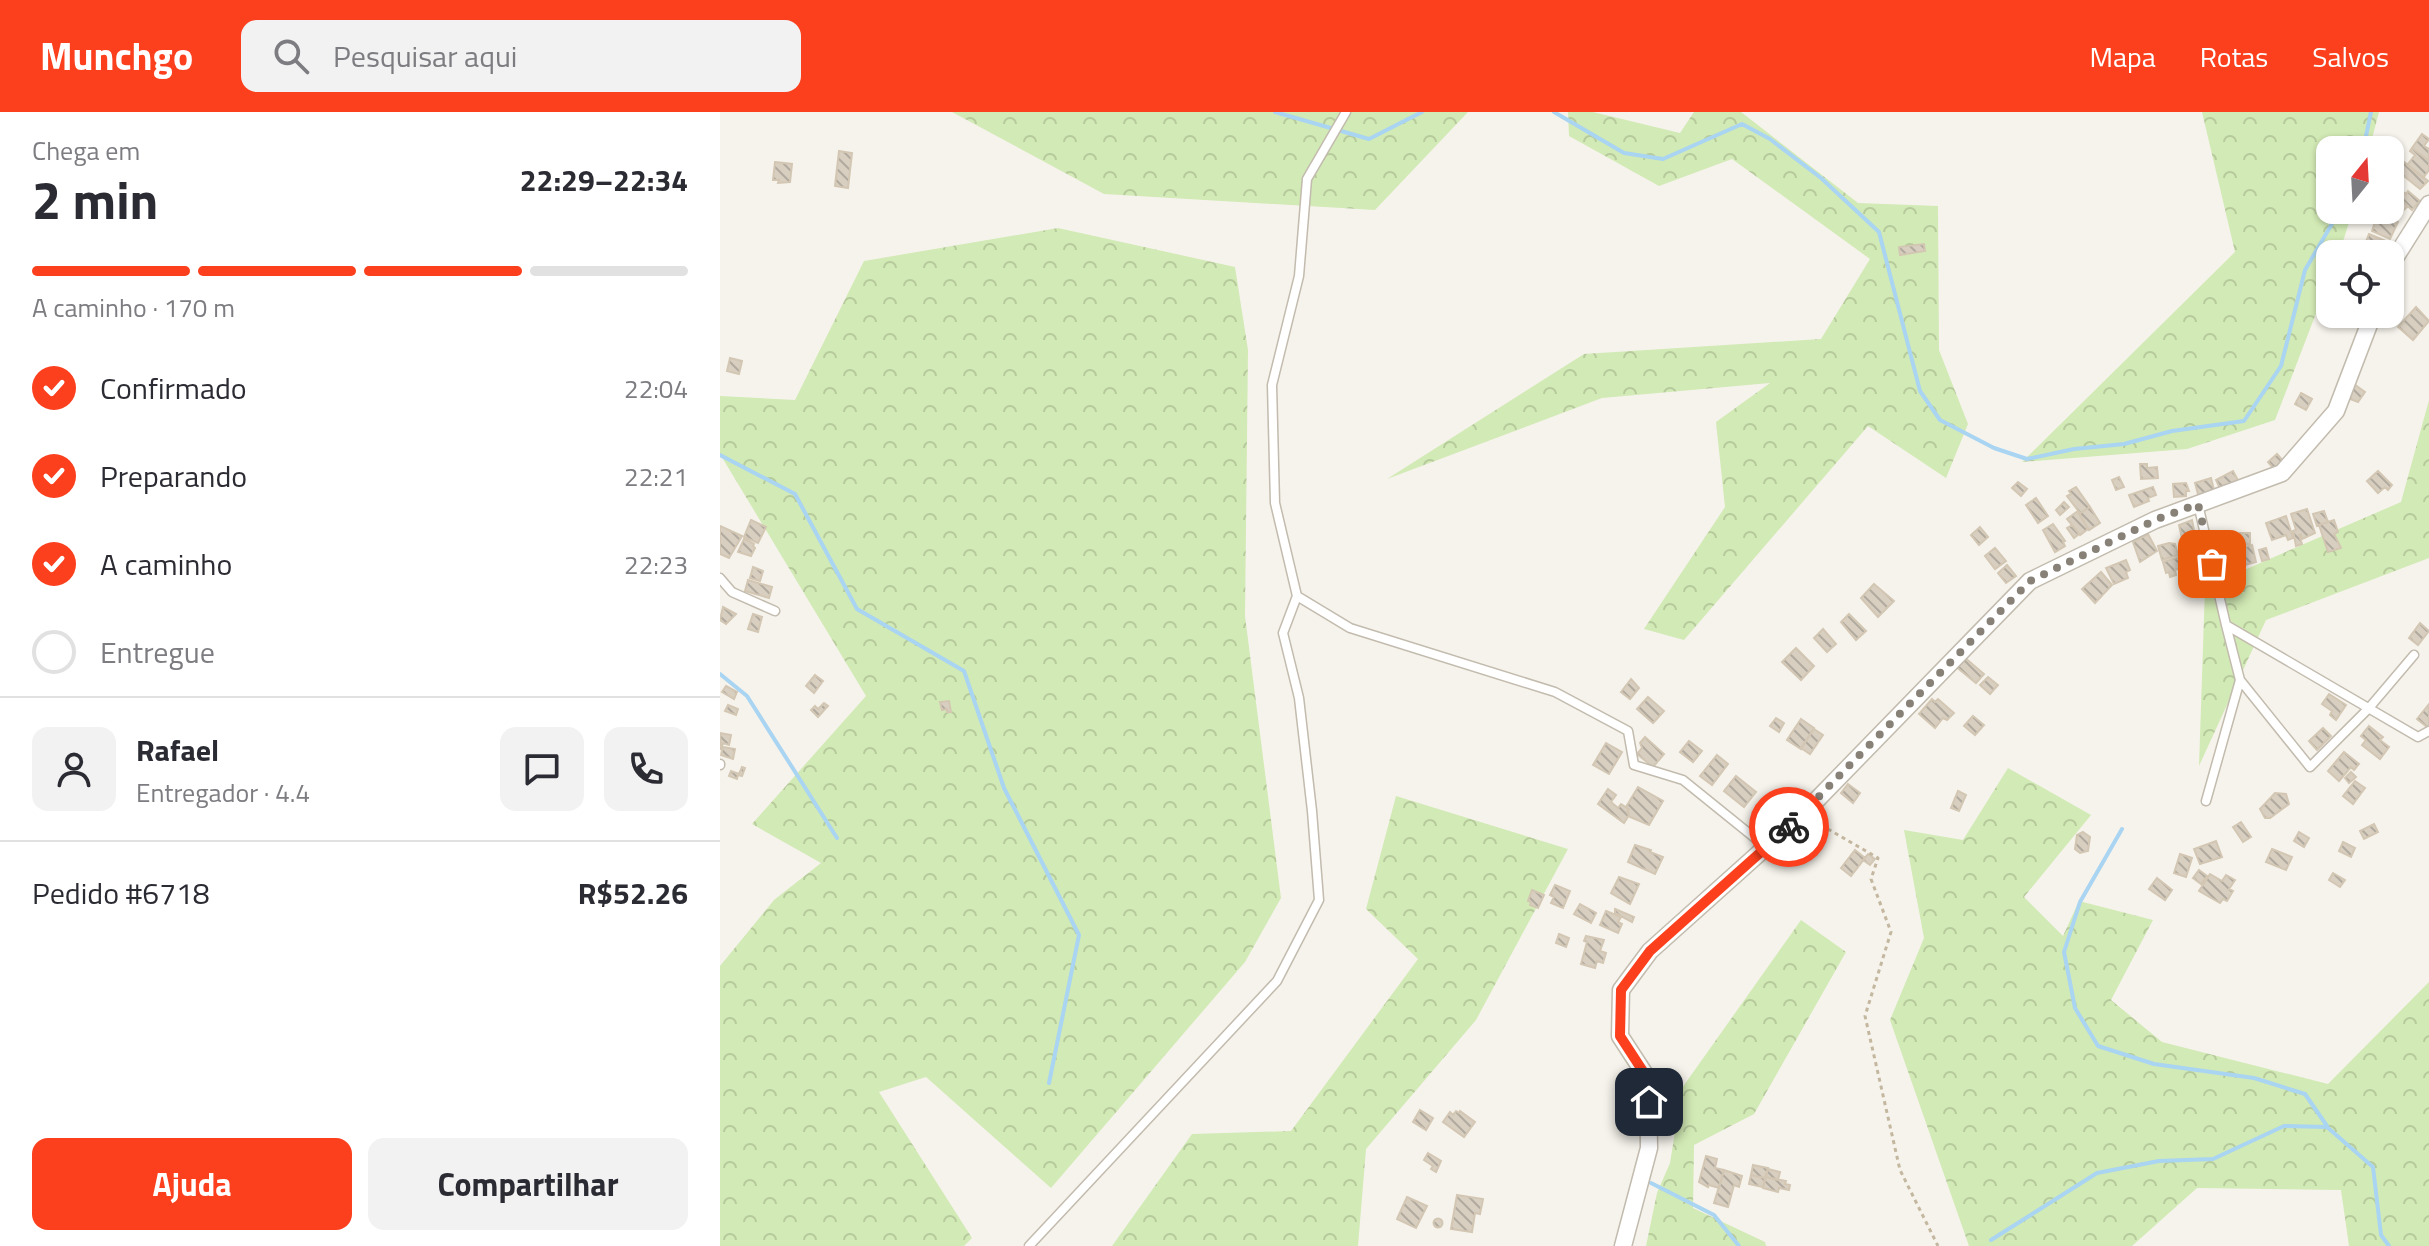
<!DOCTYPE html>
<html lang="pt">
<head>
<meta charset="utf-8">
<style>
	:root { --surface:#fff; --page:#f2f2f3; --text:#2b2b33; --muted:#7c7c81; --line:#e1e1e2; --accent:#fc3f1d }
	body { margin:0; font-family:"Titillium Web",sans-serif; background:var(--page); color:var(--text); height:100vh; display:flex; flex-direction:column; font-size:30px; white-space:nowrap }
	* { box-sizing:border-box; margin:0 }
	p { font-size:26px; color:var(--muted) }
	.icon { flex:none; width:44px; height:44px; fill:none; stroke:currentColor; stroke-width:2; stroke-linecap:round; stroke-linejoin:round }
	.map { position:relative; flex:1; overflow:hidden }
	.sheet { display:flex; flex-direction:column; background:var(--surface); width:720px }
	.sheet>* { flex:none }
	.needle { width:52px; rotate:18deg }
	.controls { position:absolute; left:1596px; top:24px; display:grid; gap:16px }
	.controls a { display:grid; place-items:center; width:88px; height:88px; border-radius:16px; background:var(--surface); box-shadow:0 2px 6px #0004; font-size:40px }
	.pin { position:absolute; display:grid; place-items:center; width:68px; height:68px; color:#fff; margin:-34px; border-radius:16px; box-shadow:0 4px 12px #0006 }
	.courier { position:absolute; display:grid; place-items:center; width:80px; height:80px; margin:-40px; border:6px solid #fc3f1d; border-radius:50%; background:#fff; color:#222; box-shadow:0 2px 10px #0007 }
	.headline em { font-style:normal; font-weight:700 }
	.headline div { display:flex; flex-direction:column-reverse }
	.headline { display:flex; align-items:center; justify-content:space-between; height:136px; padding:0 32px }
	h1 { font-size:52px; font-weight:700; line-height:60px }
	.bar { display:grid; grid-template-columns:repeat(4,1fr); gap:12px 8px; align-content:center; height:96px; padding:0 32px }
	.bar i { height:10px; border-radius:6px; background:var(--line) }
	.bar .current { background:var(--accent) }
	.bar p { grid-column:span 4 }
	.line { display:flex; align-items:center; gap:20px; padding:0 32px; border-top:2px solid var(--line) }
	.line div { flex:1 }
	.round { display:grid; place-items:center; flex:none; width:84px; height:84px; border-radius:16px; background:var(--page) }
	ol { padding:0 32px; list-style:none }
	li { display:flex; align-items:center; gap:24px; height:88px }
	li p { margin-inline-start:auto }
	li .icon { padding:8px; border-radius:50%; background:var(--accent); color:#fff; stroke-width:4 }
	li:last-child { color:var(--muted) }
	li i { width:44px; height:44px; border:4px solid var(--line); border-radius:50% }
	.primary-button { display:flex; gap:16px; margin-top:auto; padding:16px 32px }
	.primary-button a { flex:1; height:92px; border-radius:16px; background:var(--accent); color:#fff; font-size:32px; font-weight:700; line-height:92px; text-align:center }
	.primary-button a+a { background:var(--page); color:var(--text) }
	header { display:flex; align-items:center; gap:48px; box-sizing:border-box; height:112px; padding:0 40px; background:var(--accent); color:#fff }
	header strong { font-size:38px }
	nav { display:flex; gap:44px; margin-inline-start:auto; font-size:28px }
	.search { width:560px; height:72px; background:var(--page); display:flex; align-items:center; gap:20px; box-sizing:border-box; padding:0 28px; border-radius:16px; color:var(--muted); font-size:30px }
	main { display:flex; flex:1; min-height:0 }
	.map>svg:first-child { display:block }
	.forest { fill:url(#forest-crowns) }
	.lines { fill:none; stroke-linecap:round; stroke-linejoin:round }
	.stream { stroke:#a9d4f2; stroke-width:4 }
	.building { fill:url(#building-back-hatch); stroke:#d3c7b4; stroke-width:2 }
	.lane-casing { stroke:#c2bbae; stroke-width:11 }
	.street-casing { stroke:#c2bbae; stroke-width:19 }
	.path { stroke:#c4b79f; stroke-width:3; stroke-dasharray:4 4; stroke-linecap:butt }
	.lane { stroke:#fff; stroke-width:8 }
	.street { stroke:#fff; stroke-width:16 }
	.done { stroke:#878178; stroke-width:8; stroke-dasharray:0 14.4 }
	.route { stroke:#fc3f1d; stroke-width:10 }
</style>
</head>
<body>
<header>
<strong>Munchgo</strong>
<div class="search"><svg class="icon" aria-label="search" viewBox="0 0 24 24"><circle cx="10" cy="10" r="6"/><path d="M15 15l6 6"/></svg>Pesquisar aqui</div>
<nav><a>Mapa</a><a>Rotas</a><a>Salvos</a></nav>
</header>
<main>
<section class="sheet">
<div class="headline"><div><h1>2 min</h1><p>Chega em</p></div><em>22:29–22:34</em></div>
<div class="bar"><i class="current"></i><i class="current"></i><i class="current"></i><i></i><p>A caminho · 170 m</p></div>
<ol>
<li><svg class="icon" aria-label="check" viewBox="0 0 24 24"><path d="M5 12l5 5 9-10"/></svg>Confirmado<p>22:04</p></li>
<li><svg class="icon" aria-label="check" viewBox="0 0 24 24"><path d="M5 12l5 5 9-10"/></svg>Preparando<p>22:21</p></li>
<li><svg class="icon" aria-label="check" viewBox="0 0 24 24"><path d="M5 12l5 5 9-10"/></svg>A caminho<p>22:23</p></li>
<li><i></i>Entregue</li>
</ol>
<div class="line" style="height:144px"><a class="round"><svg class="icon" aria-label="person" viewBox="0 0 24 24"><circle cx="12" cy="8" r="4"/><path d="M4 21q1-7 8-7t8 7"/></svg></a><div><b>Rafael</b><p>Entregador · 4.4</p></div><a class="round"><svg class="icon" aria-label="chat" viewBox="0 0 24 24"><path d="M4 5h16v11H9l-5 4z"/></svg></a><a class="round"><svg class="icon" aria-label="phone" viewBox="0 0 24 24"><path d="M5 4h4l2 5-3 2q2 4 5 5l2-3 5 2v4C11 20 4 13 5 4z"/></svg></a></div>
<div class="line" style="height:104px"><div>Pedido #6718</div><b>R$52.26</b></div>
<div class="primary-button"><a>Ajuda</a><a>Compartilhar</a></div>
</section>
<div class="map">
<svg width="1709" height="1134" viewBox="0 0 1709 1134">
	<defs>
		<pattern id="forest-crowns" width="20" height="18" patternUnits="userSpaceOnUse" patternTransform="scale(2)"><rect width="20" height="18" fill="#d2eab5"/><path d="M2 6a3 3 0 1 1 6 0M12 15a3 3 0 1 1 6 0" fill="none" stroke="#b6ca9c"/></pattern>
		<pattern id="building-back-hatch" width="6" height="6" patternUnits="userSpaceOnUse" patternTransform="scale(2)"><rect width="6" height="6" fill="#d8cfc1"/><path d="M-1 5l2 2M0 0l6 6M5-1l2 2" fill="none" stroke="#b1aa9e"/></pattern>
	</defs>
	<rect width="100%" height="100%" fill="#f6f3ec"/>
	<path class="forest" d="M232,0H748L655,98L384,82Z
		M848,0H873L960,21L974,0H1021L1138,91L1218,94L1219,238L1248,312L1226,366L1148,314L964,528L924,517L1005,395L996,310L1050,271L882,286L667,367L864,242L1101,227L1150,147L1012,47L939,74L849,24Z
		M1482,0H1659L1649,38H1610V98H1633L1619,142H1610V165L1555,308L1467,337L1302,350L1515,140Z
		M338,116L515,155L528,238L525,504L561,786L525,850L331,1076L206,965L159,980L252,1126L244,1134H0V854L54,788L101,751L32,712L146,584L0,342V284L75,288L144,149Z
		M1709,288V446L1546,508L1479,654L1485,475L1681,390Z
		M1288,656L1371,703L1304,785L1343,824L1359,789L1433,808L1391,888L1442,930L1608,972L1709,870V1134H1629L1621,1078L1477,1076L1412,1134H1249L1170,908L1204,826L1184,718L1243,728Z
		M676,684L848,737L756,908L646,1037L638,1134H392L472,1022L571,1019L698,847L646,797Z
		M1081,808L1126,840L1034,1002L974,1033L973,1096L1045,1130L1046,1134H926L937,1081L950,1051L962,976Z"/>
	<g class="lines">
		<path class="stream" d="M555,0L649,27L702,0
			M834,0L904,41L943,47L1022,12L1050,27L1101,66L1159,120L1200,279L1220,308L1274,336L1307,347L1354,337L1404,332L1452,319L1524,309L1561,254L1585,158L1620,98
			M1643,38L1651,0
			M0,343L75,382L137,497L244,559L284,676L359,823L329,971
			M0,562L27,584L117,726
			M1402,717L1360,790L1344,840L1355,896L1378,934L1434,952L1534,966L1585,982L1607,1014
			M931,1071L994,1103L1019,1134
			M1271,1128L1377,1061L1439,1049L1493,1047L1564,1014L1607,1015L1653,1055L1661,1123L1669,1134"/>
	</g>
	<path class="building" d="M1702,22L1709,27L1704,34L1709,37V49L1692,36Z
		M1692,36L1709,49V58L1703,66L1687,53L1695,43L1690,39Z
		M119,39L132,41L128,76L115,74Z
		M1673,41L1708,69L1700,77L1675,57L1670,62V44Z
		M55,50L72,52L70,70L58,71L59,68H53Z
		M1670,72L1682,79L1678,83L1675,81L1671,87Z
		M1682,79L1686,82L1688,79L1700,89L1692,98L1677,84Z
		M1675,82L1688,94L1683,99L1670,88Z
		M1658,101L1678,110L1670,127L1652,119Z
		M1649,122L1666,129L1660,142H1652L1643,137Z
		M1204,132L1205,139L1180,143L1179,135Z
		M1696,195L1709,209L1693,228L1678,215Z
		M1627,202L1645,209L1643,213L1626,204Z
		M10,246L22,249L19,262L7,259Z
		M1634,272L1645,280L1638,290L1625,285Z
		M1581,281L1592,287L1586,298L1575,292Z
		M1557,342L1563,349L1554,357L1548,350Z
		M1420,352H1427V356L1437,355L1438,366L1421,367Z
		M1513,359L1520,372L1502,381L1496,368Z
		M1658,359L1672,373L1668,378L1665,375L1658,381L1647,369Z
		M1399,365L1404,375L1396,378L1392,368Z
		M1491,366L1495,382L1479,386L1475,371Z
		M1298,370L1307,377L1301,384L1292,376Z
		M1466,371L1469,379H1466V384L1454,385L1453,372Z
		M1356,375L1370,395L1360,401L1347,384L1351,382L1349,379Z
		M1433,375L1436,383L1428,386L1429,389L1414,395L1409,383Z
		M1316,386L1328,404L1318,411L1306,393Z
		M1344,390L1349,395L1340,403L1336,398Z
		M1370,395L1380,411L1369,418L1359,402Z
		M1587,397L1595,421L1582,427L1581,422L1579,423L1582,432L1576,434L1573,419L1576,418L1571,402Z
		M1358,399L1368,417L1360,423L1347,407Z
		M1604,399L1608,410L1597,414L1593,402Z
		M1566,404L1573,426L1568,428L1566,423L1552,428L1546,411Z
		M31,408L46,415L38,431L24,425Z
		M1472,408L1476,428L1463,431L1459,413Z
		M1614,408L1618,420L1614,422L1621,436L1608,440L1599,413Z
		M1333,412L1345,429L1343,430L1345,434L1335,440L1323,418Z
		M1352,413L1359,422L1354,426L1347,416Z
		M0,414L22,424L9,446L0,442Z
		M1260,415L1268,425L1259,433L1251,423Z
		M1520,421H1530V432H1520Z
		M1428,422L1437,439L1420,450L1413,430Z
		M24,427L34,432L33,434L35,436L31,444L18,440Z
		M1449,431L1455,432L1458,443L1442,448L1438,434Z
		M1518,431L1524,454L1504,459L1498,436Z
		M1532,433L1536,450L1525,453L1521,436Z
		M1275,436L1286,449L1275,457L1265,444Z
		M1478,436L1482,457L1486,456L1488,466L1472,469L1466,439Z
		M1546,436L1549,447L1542,449L1539,438Z
		M1460,445L1463,455L1455,458L1456,463L1450,465L1449,460L1446,461L1443,450Z
		M1406,448L1410,458L1406,460L1408,466L1394,472L1386,456Z
		M1287,453L1296,464L1286,471L1278,461Z
		M33,455L43,459L40,469L30,466Z
		M1381,460L1392,473L1375,491L1362,477Z
		M28,468L52,475L49,486L25,479Z
		M1154,472L1174,489L1158,505L1141,486Z
		M3,495L16,502L6,512L0,508Z
		M33,502L42,505L38,520L28,517Z
		M1129,502L1146,519L1136,528L1121,510Z
		M1700,511L1709,519L1698,533L1689,526Z
		M1103,517L1116,532L1107,540L1094,526Z
		M1076,536L1094,554L1081,568L1062,550Z
		M1244,545L1264,562L1256,571L1235,554Z
		M95,563L103,569L94,581L86,574Z
		M1268,565L1278,573L1270,582L1260,573Z
		M911,567L919,576L910,587L901,580Z
		M6,574L17,580L14,587L2,580Z
		M1609,582L1626,593L1616,608L1610,603L1612,599L1602,592Z
		M928,585L944,599L933,611L917,597Z
		M1212,587L1215,590L1218,587L1234,601L1227,608L1223,606L1215,616L1199,602Z
		M229,589L231,600H227V597L222,598L220,590Z
		M104,591L108,594L98,605L91,598L95,594L98,597Z
		M1709,592V613L1707,615L1697,607Z
		M8,593L18,597L16,603L5,599Z
		M1253,604L1264,613L1255,623L1244,614Z
		M1056,606L1064,611L1059,620L1050,614Z
		M1081,607L1094,616L1081,637L1067,628Z
		M1649,614L1663,625L1660,628L1669,635L1660,647L1642,633L1646,628L1641,624Z
		M1603,616L1611,624L1597,638L1589,629Z
		M1094,617L1103,623L1090,642L1081,636Z
		M0,621L11,623L9,633L3,631L1,638Z
		M925,625L944,642L933,655L917,642L922,636L920,631Z
		M969,629L982,639L973,650L960,640Z
		M886,631L902,640L889,662L873,653Z
		M3,635L15,637L13,647L1,643Z
		M1624,640L1639,652L1634,658L1631,655L1619,669L1608,659Z
		M997,643L1008,652L992,673L980,664Z
		M22,655L25,656L22,664L18,663L17,667L9,664L11,659L19,662Z
		M1631,660L1636,665L1629,671L1625,666Z
		M1016,664L1036,680L1024,695L1004,679Z
		M1635,669L1645,676L1633,692L1623,684Z
		M1128,672L1140,681L1133,691L1121,681Z
		M918,675L943,689L929,713L910,705L907,700L909,697L906,695Z
		M888,677L896,683L891,690L898,696L901,692L907,696L909,703L904,711L878,692Z
		M1238,679L1246,683L1239,699L1231,696Z
		M1555,681L1566,682L1569,692L1550,706H1545L1540,697Z
		M1521,710L1531,725L1523,730L1513,715Z
		M1654,712L1658,720L1644,727L1640,719Z
		M1363,720L1370,725L1368,739L1360,741L1355,737L1357,723Z
		M1579,720L1589,726L1584,735L1574,729Z
		M1496,729L1502,745L1480,752L1474,737Z
		M1623,730L1635,736L1631,745L1619,739Z
		M915,733L931,738L930,740L943,745L935,762L908,750Z
		M1552,737L1572,745L1566,758L1546,750Z
		M1135,738L1145,746L1131,764L1121,756Z
		M1148,742L1155,747L1150,753L1143,748Z
		M1460,742L1472,746L1466,765L1454,761Z
		M1479,758L1487,764L1481,772L1473,766Z
		M1613,761L1625,768L1620,775L1609,768Z
		M1490,762L1502,769L1506,763L1515,768L1509,777L1513,779L1507,789L1503,787L1500,791L1479,779Z
		M899,765L919,772L910,792L891,781Z
		M1437,766L1452,778L1445,788L1429,777Z
		M835,773L850,779L843,796L831,791L834,785L830,783Z
		M812,778L824,783L818,796L810,793L811,790L808,789Z
		M860,792L876,801L871,811L854,802Z
		M895,797L914,805L912,810L895,801Z
		M886,799L901,805L898,810L902,812L898,821L880,813Z
		M839,822L849,826L846,835L836,831Z
		M866,824L884,828L880,839L886,841L883,851L877,849L875,856L861,852L867,830L864,829Z
		M700,998L713,1006L706,1018L693,1010Z
		M736,999L739,1001L740,999L755,1010L744,1025L723,1010L730,1000L733,1003Z
		M708,1041L721,1049L716,1060L711,1057L713,1054L704,1048Z
		M986,1044L997,1047L995,1056L1004,1058L999,1076L989,1073L988,1075L979,1070Z
		M1033,1053L1048,1056L1045,1066L1031,1063Z
		M1048,1057L1060,1060L1058,1068L1046,1065Z
		M1004,1058L1022,1064L1019,1075L1014,1073L1008,1095L994,1091Z
		M1031,1063L1045,1066L1043,1075L1029,1072Z
		M1046,1065L1066,1069L1065,1072L1070,1073L1069,1078L1059,1076L1058,1080L1043,1076Z
		M737,1083L763,1087L760,1102L755,1101L752,1120L731,1117Z
		M687,1085L707,1094L696,1116L677,1107Z
		M713.5 1111a4.5 4.5 0 1 1 9 0a4.5 4.5 0 1 1-9 0Z"/>
	<g class="lines">
		<defs>
			<path id="lane" d="M1478,392L1506,513L1698,625L1709,619
				M0,466L12,480L55,499
				M577,484L630,516L835,580L908,619L914,653L963,668L1046,735
				M1520,568L1590,655L1649,596L1694,543
				M0,652V653
				M1486,689L1520,568L1506,513
				M309,1134L557,869L599,788L592,699L579,586L563,521L577,484L555,391L552,273L579,164L587,67L626,0"/>
			<path id="street" d="M1670,158L1675,146L1709,92
				M903,1134L929,1036L928,967L900,924L901,878L930,839L1083,702L1310,469L1435,408L1562,361L1616,299L1653,202"/>
		</defs>
		<use href="#lane" class="lane-casing"/>
		<use href="#street" class="street-casing"/>
		<path class="path" d="M1094,709L1158,746L1151,767L1171,820L1145,904L1180,1058L1218,1134"/>
		<use href="#lane" class="lane"/>
		<use href="#street" class="street"/>
	</g>
	<g class="lines">
		<path class="done" d="M1069,715L1310,469L1435,408L1478,392L1492,452"/>
		<path class="route" d="M929,990L928,967L900,924L901,878L930,839L1069,715"/>
	</g>
</svg>
<div class="controls">
<a><svg class="needle" viewBox="-14 -14 28 28"><path d="M0-13l5 13h-10z" fill="#e53935"/><path d="M0 13l5-13h-10z" fill="#7c7c81"/></svg></a>
<a><svg class="icon" aria-label="locate" viewBox="0 0 24 24"><circle cx="12" cy="12" r="6"/><path d="M12 2v4M12 18v4M2 12h4M18 12h4"/></svg></a>
</div>
<div class="pin" style="left:1492px;top:452px;background:#ea580c"><svg class="icon" aria-label="bag" viewBox="0 0 24 24"><path d="M5 8h14l-1 12H6zM9 8a3 3 0 0 1 6 0"/></svg></div>
<div class="pin" style="left:929px;top:990px;background:#1f2937"><svg class="icon" aria-label="home" viewBox="0 0 24 24"><path d="M3 11l9-7 9 7M6 9v11h12V9"/></svg></div>
<div class="courier" style="left:1069px;top:715px"><svg class="icon" aria-label="bike" viewBox="0 0 24 24"><circle cx="6" cy="16" r="4"/><circle cx="18" cy="16" r="4"/><path d="M6 16l4-8h5l3 8M10 8l3 8H6M13 5h3"/></svg></div>
</div>
</main>
</body>
</html>
